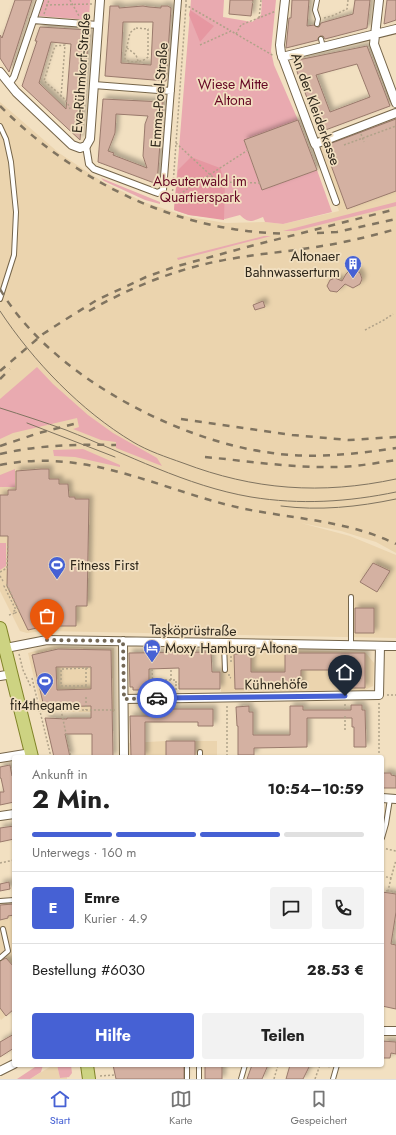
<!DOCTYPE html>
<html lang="de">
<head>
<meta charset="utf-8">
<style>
	:root { --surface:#fff; --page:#f2f2f2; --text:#222; --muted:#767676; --line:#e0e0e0; --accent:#4661d4 }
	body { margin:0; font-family:Jost,sans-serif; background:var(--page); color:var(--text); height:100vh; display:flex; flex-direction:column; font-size:15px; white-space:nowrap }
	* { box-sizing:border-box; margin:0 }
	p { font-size:13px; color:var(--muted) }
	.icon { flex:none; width:22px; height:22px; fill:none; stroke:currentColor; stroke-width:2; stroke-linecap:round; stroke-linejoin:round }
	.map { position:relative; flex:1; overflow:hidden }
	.side { position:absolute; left:12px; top:755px; width:372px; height:312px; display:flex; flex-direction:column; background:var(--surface); border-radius:4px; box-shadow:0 1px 3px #0004 }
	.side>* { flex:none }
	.pin { position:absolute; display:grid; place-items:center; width:34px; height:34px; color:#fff; margin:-41px -17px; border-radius:50% 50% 50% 0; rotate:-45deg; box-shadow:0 0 4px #0007 }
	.pin .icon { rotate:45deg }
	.courier { position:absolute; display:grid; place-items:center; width:40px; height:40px; margin:-20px; border:3px solid #4661d4; border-radius:50%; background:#fff; color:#222; box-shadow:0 1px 5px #0007 }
	.headline em { font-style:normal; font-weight:700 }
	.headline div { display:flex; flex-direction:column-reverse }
	.headline { display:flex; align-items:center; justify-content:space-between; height:68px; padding:0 20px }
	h1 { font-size:26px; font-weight:700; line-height:30px }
	.bar { display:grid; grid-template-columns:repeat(4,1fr); gap:6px 4px; align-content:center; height:48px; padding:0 20px }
	.bar i { height:5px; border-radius:3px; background:var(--line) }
	.bar .selected { background:var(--accent) }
	.bar p { grid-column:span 4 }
	.line { display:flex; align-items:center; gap:10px; padding:0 20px; border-top:1px solid var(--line) }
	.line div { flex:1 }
	.round { display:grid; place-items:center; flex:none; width:42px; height:42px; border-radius:4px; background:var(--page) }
	.button { display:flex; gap:8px; margin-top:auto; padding:8px 20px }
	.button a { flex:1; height:46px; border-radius:4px; background:var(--accent); color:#fff; font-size:16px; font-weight:700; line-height:46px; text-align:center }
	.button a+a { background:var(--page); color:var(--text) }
	.menu { display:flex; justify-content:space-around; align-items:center; height:56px; border-top:1px solid var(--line); background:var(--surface); font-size:11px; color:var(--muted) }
	.menu a { display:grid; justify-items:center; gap:2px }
	.menu .selected { color:var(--accent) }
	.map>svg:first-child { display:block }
	.built { fill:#ebd4ae }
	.green { fill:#e9aab0 }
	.forest { fill:#e697a1 }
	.building { fill:#d4b1a2; stroke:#9a7a6c; fill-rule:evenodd; filter:url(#shadow) }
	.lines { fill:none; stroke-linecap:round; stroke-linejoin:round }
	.service-casing { stroke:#75654a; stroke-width:6 }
	.pedestrian-casing { stroke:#75654a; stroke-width:8 }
	.minor-casing { stroke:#75654a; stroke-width:10 }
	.primary-casing { stroke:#808428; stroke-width:14 }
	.path { stroke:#b0a289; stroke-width:1.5; stroke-dasharray:2 2; stroke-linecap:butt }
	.service { stroke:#fff; stroke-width:4 }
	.pedestrian { stroke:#fff; stroke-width:6 }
	.minor { stroke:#fff; stroke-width:8 }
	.primary { stroke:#cdd382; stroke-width:12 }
	.tram { stroke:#807460; stroke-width:1 }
	.rail { stroke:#807460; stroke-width:2.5; stroke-dasharray:7 7; stroke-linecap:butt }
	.done { stroke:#736856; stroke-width:4; stroke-dasharray:0 7.2 }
	.route { stroke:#4661d4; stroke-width:5 }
	.labels { text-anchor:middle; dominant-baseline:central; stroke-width:3.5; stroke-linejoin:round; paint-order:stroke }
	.street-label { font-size:14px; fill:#2f281c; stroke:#f2e0c1 }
	.park-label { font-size:14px; fill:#650724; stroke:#f2e0c1 }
	.poi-label { font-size:14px; fill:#2f281c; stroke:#f2e0c1; text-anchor:start }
</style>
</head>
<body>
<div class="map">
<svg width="396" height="1079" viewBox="0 0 396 1079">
	<defs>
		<filter id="shadow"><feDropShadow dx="3.5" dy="-3.5" stdDeviation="2" flood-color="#0004"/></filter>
	</defs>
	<rect width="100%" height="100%" fill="#f2e0c1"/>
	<path class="built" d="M0,102L59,153L103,182L144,202L189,217L226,223L265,222L283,224L339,211L315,144L396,113V553L376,542L341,531L301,523L350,536L396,555V638L45,631L27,633L20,631L0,591Z
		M54,646L114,648V712H42L28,653Z
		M221,648L365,652L374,663L373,686L365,690L221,692Z
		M166,741H217V757H129V743Z
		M13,903L14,1009L1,1020L0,1018V905Z
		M53,1065H57L60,1078L67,1077V1079H30Z"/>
	<path class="green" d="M44,0H90L89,20L39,16Z
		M191,0H224L223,17L252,22L261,15L262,0H276L271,51L274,65L298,120L244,141L262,190L317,170L332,212L283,224L265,222L263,217C252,221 249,224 240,215L225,219L189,215L174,210Z
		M101,178L160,202V204L145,200L104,181Z
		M396,202V206L295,231H283Z
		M264,236H271L178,260L177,258Z
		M37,367L53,384L88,415L113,433L157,458L162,466L116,448V442L101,440L73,429L79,427L77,418L13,433L0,439V399Z
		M83,449L120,465V467L75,457L54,456L53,450Z
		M15,469V487H0V475Z
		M0,543H6V566L0,570Z
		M38,1065H43L41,1072L30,1079H17Z
		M57,1065H71L72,1073L69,1077L60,1078Z"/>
	<path class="forest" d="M190,10L214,26L200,42L189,15Z
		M191,157L220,168L225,182L224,220L189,215L174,210L178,170Z"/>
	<path class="building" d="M15,0H32L9,72L0,58V35L2,38Z
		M230,0H253L251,16L229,14Z
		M292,0H309L307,26L314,25L317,27H319L321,23L353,14L355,0H370L367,28L325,39L323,36H320L318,38V40L286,48L289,18H291Z
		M387,0H396V20L384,24Z
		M110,6H119V8L143,6L149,7L161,8V6H168L171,8L166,81L105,76ZM123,22H153L151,65L121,63Z
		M40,27L89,30L80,140L22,86L37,41H35ZM51,42L71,44L66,109L39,83Z
		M367,46L390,106L320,132L293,61ZM357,64L370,97L330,112L316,75Z
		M103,99L163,102L157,184L98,162ZM116,114L148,116L145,124L143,156L147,168L113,155L114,153L108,151L115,133Z
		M396,119V191L347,209L324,146Z
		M298,120L317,170L262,190L244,140Z
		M350,270H356L360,273L362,279L360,284L353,288L345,284L337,292L330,291L327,286L330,280L335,278L342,281L346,274Z
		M263,301L265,307L255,310L253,305Z
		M41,469H49V479H59V484H68L69,497H75V499H89L87,606H76V626H45L28,630L7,586L8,536H0V495H8V490H16V471Z
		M373,563L390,571L377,592L360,582Z
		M355,608H374V633H355Z
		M58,649L111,650L113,757H92V734H65L70,757H54L45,718L67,719V718H91V706L44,707L32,655ZM56,667H91V689L57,690Z
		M211,652L212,672H220V689H179V668L149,669V690H133V687H130L129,653Z
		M285,653H365V688H348V670H301V688L235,689L234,654H251V672H285Z
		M351,705H362V710H365L366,747H354V727H352V718H307V747L254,748V755H238V726H237L236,707L249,706V712H253V735H290V706H303V710H351Z
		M154,709H213V726H198V722H145V757H131L130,716H154Z
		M166,741H195V757H166Z
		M10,765L12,776H14V802L0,805V792H4L1,778H0V767Z
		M382,773H391V775L396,776V788H382Z
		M14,826V839L0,842V828Z
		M9,882L10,889L0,891V884Z
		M382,892L396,894V912L391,944L396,945V1009L382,1006Z
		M14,904V915L8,916V918L0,920V905Z
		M6,958L14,967V1009L6,1016L0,1008V961Z
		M14,1034V1048L0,1057V1042Z
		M382,1041L396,1042V1054L391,1053L390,1058H382Z
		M113,1065H184V1079H116Z
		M205,1065H222V1079H205Z
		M252,1065H268L262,1079H247Z
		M290,1065H310L303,1079H286Z"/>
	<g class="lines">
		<defs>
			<path id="service" d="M317,0L315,10L318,19L317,24
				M321,39L323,47
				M0,126L6,139L11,162L16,212L14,255L0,299
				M351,597V646
				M224,644L225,670
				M200,757V752
				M382,838L386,824L390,799
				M0,901L14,900
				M0,958L8,951L3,929
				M199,1065V1079
				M187,1079V1065
				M241,1079L245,1065
				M333,1079L337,1065"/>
			<path id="pedestrian" d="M33,20L98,25
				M9,84L14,77L40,0
				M94,85L171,91
				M315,144L336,202
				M86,146L89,164L94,169L155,192L158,193L163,190L178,0"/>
			<path id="minor" d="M285,0L280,45L281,53L315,144L396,113
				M379,0L374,44L396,103
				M282,57L396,29
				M0,72L16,92L72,145L80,148L86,146L90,139L100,0
				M123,641L124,757
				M6,648L47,640L396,646
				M0,676L12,674
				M124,699L379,695L380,646
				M0,758L31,753
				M382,798L396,799
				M0,816L14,814
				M382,1031H396
				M0,1071L14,1064"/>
			<path id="primary" d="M0,628L32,757
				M87,1065L89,1079"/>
		</defs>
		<use href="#service" class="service-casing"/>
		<use href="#pedestrian" class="pedestrian-casing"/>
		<use href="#minor" class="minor-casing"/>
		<use href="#primary" class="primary-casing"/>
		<path class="path" d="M70,0L79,16
			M186,0V5L231,31
			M252,3L255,0
			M46,5L92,4
			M44,14L49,0
			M259,18L261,0
			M324,18L332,16L347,9L348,0
			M136,28L148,29V57C143,62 131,64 125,59V55L130,33L132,31Z
			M236,34L241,25L276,11
			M200,45L231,31L274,56
			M127,48L136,55L139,64
			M61,97L65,45L55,46L44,81C53,89 67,98 70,109
			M361,134L364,142
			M176,143L218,182H200
			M344,145L396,126
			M218,182L260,183
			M166,195L172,199L248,150
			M172,199L186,5L185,4
			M365,330L384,320L393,314
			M0,572L7,568L8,546
			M0,576L3,581
			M9,615L15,613L14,611L16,610L4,586L7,585L19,611L15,613
			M19,654L23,670L31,687
			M231,662V651
			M86,668H91
			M152,669L153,690
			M229,674V677L231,678
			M32,678L51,757
			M153,680H176V684
			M171,680V668
			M86,686V668L61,669V686H86V689
			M176,690V684H179
			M387,695H396
			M86,697V710
			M227,706V757
			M61,710L71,757
			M345,710V704
			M38,711L46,710H115
			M345,716V732
			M379,757V703
			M382,848L396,851
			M0,863L14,860
			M382,876L391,878L396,860
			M391,878L388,891L396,892
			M382,890L388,891
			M324,1065L330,1067
			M100,1076L114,1075
			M274,1079L278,1065
			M315,1079L320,1065"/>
		<use href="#service" class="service"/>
		<use href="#pedestrian" class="pedestrian"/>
		<use href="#minor" class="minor"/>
		<use href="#primary" class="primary"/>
		<path class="tram" d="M0,311C33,361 81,411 133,442C148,451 166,457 183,463C254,490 321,495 396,479
			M0,408C22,415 44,422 66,430C127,454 186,486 251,497C300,505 348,502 396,492
			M27,423L115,457
			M281,506C319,511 358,507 396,499"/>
		<path class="rail" d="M0,106C63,169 144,215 233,229C251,232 269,233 287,234
			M317,233L337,232L396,219
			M0,289C49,374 177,441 272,453C313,459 356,454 396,448
			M89,311C129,288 174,270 219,261C253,254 288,252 322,246C347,242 372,236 396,229
			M0,371L43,334L63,321L97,300L146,277L174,267L247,247L396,209
			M0,379L10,369
			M181,419L292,435L349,440L396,437
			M0,446L39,433L78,423
			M0,454C39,445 76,444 116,445
			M205,457C248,461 292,468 335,467C355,467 376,463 396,460
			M0,465C89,447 161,491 245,509C296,519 349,521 396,544"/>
	</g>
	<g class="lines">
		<path class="done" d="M47,640L123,641L124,699L157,698"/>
		<path class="route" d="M157,698L345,696"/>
	</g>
	<defs>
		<symbol id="building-pin" viewBox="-11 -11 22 30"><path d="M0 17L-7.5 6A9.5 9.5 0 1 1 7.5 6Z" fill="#4661d4" stroke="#f2e0c1"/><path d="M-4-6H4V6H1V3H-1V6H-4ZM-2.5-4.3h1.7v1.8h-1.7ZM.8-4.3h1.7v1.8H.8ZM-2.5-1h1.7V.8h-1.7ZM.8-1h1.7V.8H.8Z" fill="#fff"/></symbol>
		<symbol id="stadium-pin" viewBox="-11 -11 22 30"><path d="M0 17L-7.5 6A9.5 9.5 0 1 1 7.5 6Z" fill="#4661d4" stroke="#f2e0c1"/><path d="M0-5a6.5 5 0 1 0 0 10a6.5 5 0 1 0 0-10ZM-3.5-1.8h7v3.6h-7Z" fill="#fff"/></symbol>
		<symbol id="hotel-pin" viewBox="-11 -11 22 30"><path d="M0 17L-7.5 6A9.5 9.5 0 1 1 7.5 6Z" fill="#4661d4" stroke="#f2e0c1"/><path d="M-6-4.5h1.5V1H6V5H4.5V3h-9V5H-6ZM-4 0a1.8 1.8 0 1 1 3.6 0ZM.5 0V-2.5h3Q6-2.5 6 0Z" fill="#fff"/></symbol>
	</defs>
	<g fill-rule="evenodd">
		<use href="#building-pin" x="343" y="254" width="20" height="27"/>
		<use href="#stadium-pin" x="47" y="555" width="20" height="27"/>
		<use href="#hotel-pin" x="142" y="638" width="20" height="27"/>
		<use href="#stadium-pin" x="35" y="671" width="20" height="27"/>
	</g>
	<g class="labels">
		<g class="street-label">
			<text transform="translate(81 73) rotate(-86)">Eva-Rühmkorf-Straße</text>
			<text transform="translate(159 95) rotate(-86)">Emma-Poel-Straße</text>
			<text transform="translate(316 109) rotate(70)">An der Kleiderkasse</text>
			<text transform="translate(193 630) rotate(1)">Taşköprüstraße</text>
			<text transform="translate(276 684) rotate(-1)">Kühnehöfe</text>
		</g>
		<g class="park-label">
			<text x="233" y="84">Wiese Mitte<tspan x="233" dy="16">Altona</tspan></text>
			<text x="200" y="181">Abeuterwald im<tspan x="200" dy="16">Quartierspark</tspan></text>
		</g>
		<g class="poi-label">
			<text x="340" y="256" text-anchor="end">Altonaer<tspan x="340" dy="16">Bahnwasserturm</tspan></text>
			<text x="70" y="565">Fitness First</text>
			<text x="165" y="648">Moxy Hamburg Altona</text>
			<text x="45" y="705" text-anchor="middle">fit4thegame</text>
		</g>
	</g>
</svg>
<div class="pin" style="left:47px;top:640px;background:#ea580c"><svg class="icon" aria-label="bag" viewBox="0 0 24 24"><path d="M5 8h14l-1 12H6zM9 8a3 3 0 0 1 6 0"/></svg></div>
<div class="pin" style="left:345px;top:696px;background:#1f2937"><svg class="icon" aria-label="home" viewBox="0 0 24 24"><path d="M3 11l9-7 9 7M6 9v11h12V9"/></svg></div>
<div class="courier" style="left:157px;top:698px"><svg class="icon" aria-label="car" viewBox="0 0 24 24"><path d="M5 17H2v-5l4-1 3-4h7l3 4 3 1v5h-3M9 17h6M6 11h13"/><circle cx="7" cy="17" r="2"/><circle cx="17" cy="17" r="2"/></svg></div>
<section class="side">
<div class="headline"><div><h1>2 Min.</h1><p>Ankunft in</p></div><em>10:54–10:59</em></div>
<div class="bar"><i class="selected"></i><i class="selected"></i><i class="selected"></i><i></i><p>Unterwegs · 160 m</p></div>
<div class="line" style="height:72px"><b class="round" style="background:var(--accent);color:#fff">E</b><div><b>Emre</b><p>Kurier · 4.9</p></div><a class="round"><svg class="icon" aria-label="chat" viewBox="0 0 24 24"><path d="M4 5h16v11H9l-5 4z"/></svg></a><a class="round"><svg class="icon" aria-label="phone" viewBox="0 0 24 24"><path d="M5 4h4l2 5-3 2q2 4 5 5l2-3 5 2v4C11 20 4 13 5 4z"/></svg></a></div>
<div class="line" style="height:52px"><div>Bestellung #6030</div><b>28.53 €</b></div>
<div class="button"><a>Hilfe</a><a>Teilen</a></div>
</section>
</div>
<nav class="menu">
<a class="selected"><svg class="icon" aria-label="home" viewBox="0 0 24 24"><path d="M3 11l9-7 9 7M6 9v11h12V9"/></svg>Start</a>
<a><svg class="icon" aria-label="map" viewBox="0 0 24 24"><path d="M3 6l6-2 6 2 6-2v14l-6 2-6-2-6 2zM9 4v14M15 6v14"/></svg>Karte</a>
<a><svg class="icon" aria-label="saved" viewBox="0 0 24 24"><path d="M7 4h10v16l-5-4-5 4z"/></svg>Gespeichert</a>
</nav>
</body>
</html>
